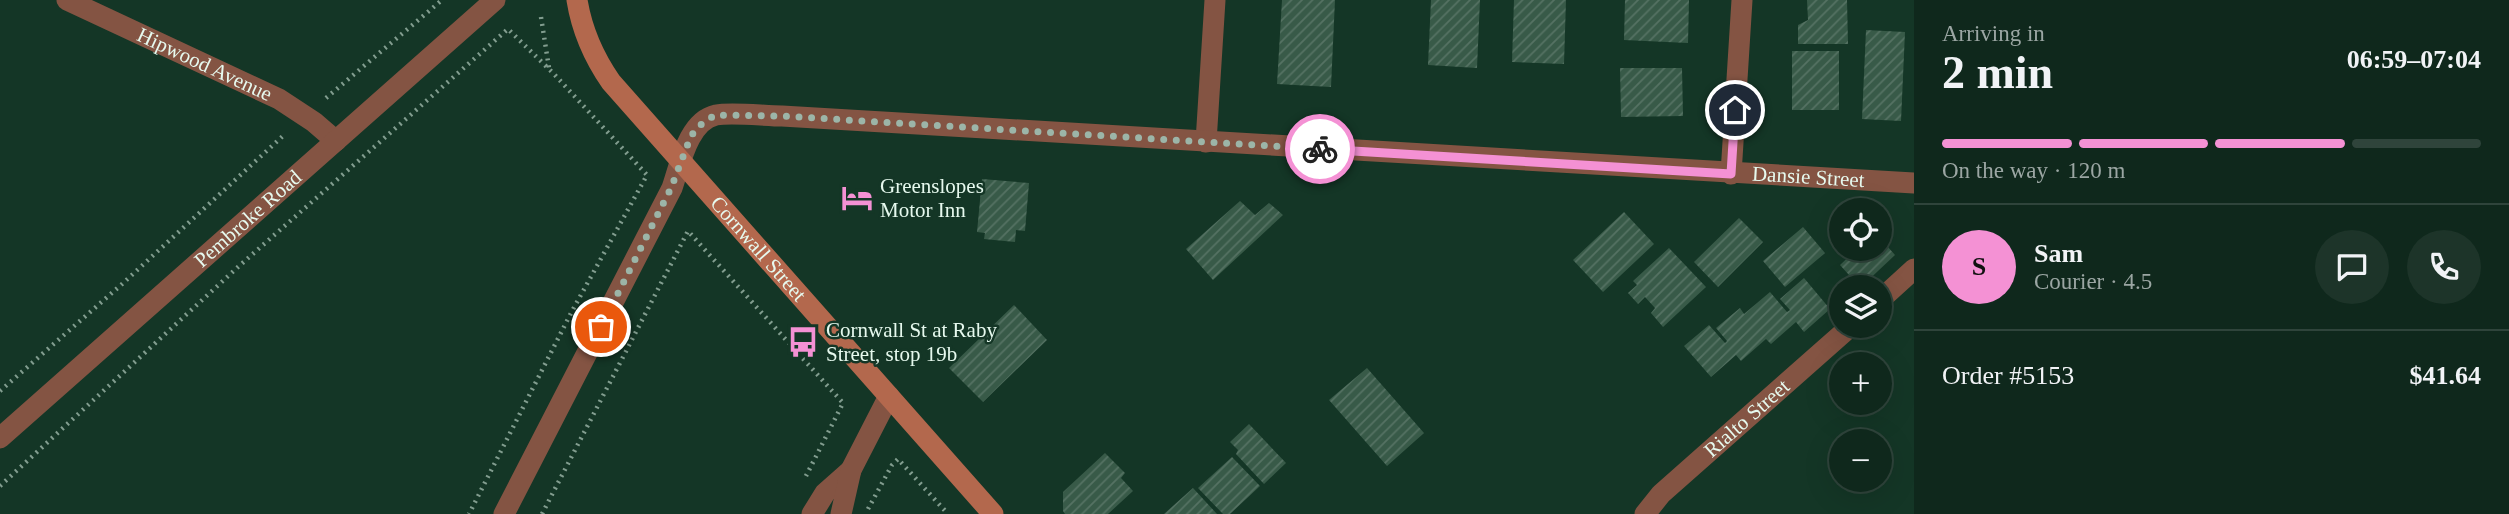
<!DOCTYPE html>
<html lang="en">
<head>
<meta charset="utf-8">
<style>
	:root { --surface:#0f281c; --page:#1d3429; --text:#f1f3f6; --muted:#9ba6a3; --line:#2f443b; --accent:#f491d4 }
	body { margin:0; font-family:"Times New Roman",serif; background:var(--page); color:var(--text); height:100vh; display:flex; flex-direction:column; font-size:26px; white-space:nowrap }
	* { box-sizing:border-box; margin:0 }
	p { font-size:23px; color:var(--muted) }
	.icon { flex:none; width:38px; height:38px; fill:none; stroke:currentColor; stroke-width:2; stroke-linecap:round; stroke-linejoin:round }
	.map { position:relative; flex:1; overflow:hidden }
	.drawer { display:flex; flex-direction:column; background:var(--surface); width:595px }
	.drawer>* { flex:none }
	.controls { position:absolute; left:1829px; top:198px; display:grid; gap:14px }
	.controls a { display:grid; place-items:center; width:63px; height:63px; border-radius:50%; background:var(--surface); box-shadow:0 7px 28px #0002,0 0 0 2px var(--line); font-size:35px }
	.pin { position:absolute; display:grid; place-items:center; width:60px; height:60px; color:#fff; margin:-30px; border:4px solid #fff; border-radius:50%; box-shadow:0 2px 7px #0007 }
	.courier { position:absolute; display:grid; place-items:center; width:70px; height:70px; margin:-35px; border:5px solid #f491d4; border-radius:50%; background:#fff; color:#222; box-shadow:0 2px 9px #0007 }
	.headline em { font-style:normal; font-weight:700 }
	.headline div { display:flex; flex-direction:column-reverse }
	.headline { display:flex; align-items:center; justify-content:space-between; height:119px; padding:0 28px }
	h1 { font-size:46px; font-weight:700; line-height:52px }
	.bar { display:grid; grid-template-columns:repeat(4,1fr); gap:10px 7px; align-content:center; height:84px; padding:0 28px }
	.bar i { height:9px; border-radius:5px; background:var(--line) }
	.bar .active { background:var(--accent) }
	.bar p { grid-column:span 4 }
	.line { display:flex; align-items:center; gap:18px; padding:0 28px; border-top:2px solid var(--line) }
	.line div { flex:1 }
	.round { display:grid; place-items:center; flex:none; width:74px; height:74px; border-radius:37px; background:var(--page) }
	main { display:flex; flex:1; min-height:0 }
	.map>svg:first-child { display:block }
	.building { fill:url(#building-hatch) }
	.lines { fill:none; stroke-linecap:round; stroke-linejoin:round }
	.path { stroke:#829d8f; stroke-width:4.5; stroke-dasharray:2 5; stroke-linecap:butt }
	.minor { stroke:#845443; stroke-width:21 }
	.tertiary { stroke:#845443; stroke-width:21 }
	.secondary { stroke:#b3684d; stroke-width:21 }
	.done { stroke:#9cb5a8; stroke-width:7; stroke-dasharray:0 12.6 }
	.route { stroke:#f491d4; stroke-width:9 }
	.labels { text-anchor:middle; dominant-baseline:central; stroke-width:5; stroke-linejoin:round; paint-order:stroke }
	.street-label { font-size:21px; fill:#e6f9ee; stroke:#143626 }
	.poi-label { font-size:21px; fill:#e6f9ee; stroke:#143626; text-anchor:start }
</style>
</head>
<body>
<main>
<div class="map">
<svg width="1914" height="514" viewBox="0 0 1914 514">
	<defs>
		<pattern id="building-hatch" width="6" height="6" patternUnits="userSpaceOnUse" patternTransform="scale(1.75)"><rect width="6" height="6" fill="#385a48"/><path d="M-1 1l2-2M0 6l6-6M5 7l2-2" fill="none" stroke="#557263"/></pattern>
	</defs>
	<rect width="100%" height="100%" fill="#143626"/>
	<path class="building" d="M1282,0H1335L1331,87L1277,84Z
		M1431,0H1480L1477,68L1428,65Z
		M1514,0H1566L1564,64L1512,62Z
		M1625,0H1689L1688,43L1624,40Z
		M1807,0H1847L1848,44H1798V25L1808,20Z
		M1866,30L1905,32L1901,121L1862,119Z
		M1792,51H1839V110H1792Z
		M1620,68H1682L1683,116L1621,117Z
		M982,179L1029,183L1025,231L1016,230L1015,242L984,239L985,233L977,232Z
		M1240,201L1255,215L1269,203L1283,215L1213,280L1186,249Z
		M1624,212L1654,244L1603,292L1573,260Z
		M1739,218L1763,242L1718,287L1694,262Z
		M1803,227L1825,253L1785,287L1763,261Z
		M1880,238L1895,255L1861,287H1847L1842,281L1849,275L1840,265L1858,248H1880Z
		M1669,248L1706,287L1663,327L1651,313L1655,308L1645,297L1638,304L1628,293L1637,285L1633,281Z
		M1804,278L1830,309L1804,332L1796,322L1771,344L1766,339L1741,361L1736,355L1711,377L1684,346L1709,325L1725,343L1727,341L1716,328L1740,308L1744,314L1770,292L1787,312L1790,310L1780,299Z
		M1014,305L1047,340L983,402L949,368Z
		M1367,368L1424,433L1387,466L1329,400Z
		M1249,424L1286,463L1264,484L1236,454L1238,450L1230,442Z
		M1105,453L1125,473L1121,478L1133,491L1108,514H1065L1063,511V492Z
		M1232,457L1260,486L1230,514H1223L1198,488Z
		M1193,488L1217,514H1164Z"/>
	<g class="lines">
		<path class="path" d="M541,17L549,68
			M326,98L442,0
			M0,391L121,285L285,134
			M0,486L238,267L508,29L554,74L647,175L571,313L469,514
			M868,509L892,465L898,459L948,514
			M542,514L688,231L843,403L806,476"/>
		<g class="minor">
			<path id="s1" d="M67,0L279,99L314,122L336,141"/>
			<path d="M1206,142L1215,0"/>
			<path d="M1731,174L1742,0"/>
			<path d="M1880,300L1914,269"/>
			<path id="s2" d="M504,514L672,188C680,165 688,121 716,115C732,112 765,116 782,116L1914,183"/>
			<path d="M812,514L825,493L851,470"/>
			<path d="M841,514L851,470L889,396"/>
			<path id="s3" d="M1645,514L1661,494L1851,326"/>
		</g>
		<path class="tertiary" id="s4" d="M0,438L495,0"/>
		<path class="secondary" id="s5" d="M577,0C582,31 593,56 611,82L993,514"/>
	</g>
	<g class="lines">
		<path class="done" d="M601,327L671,188L691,136L699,126L715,115L782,116L1320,149"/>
		<path class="route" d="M1320,149L1731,174L1735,110"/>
	</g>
	<defs>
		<symbol id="hotel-bare" viewBox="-9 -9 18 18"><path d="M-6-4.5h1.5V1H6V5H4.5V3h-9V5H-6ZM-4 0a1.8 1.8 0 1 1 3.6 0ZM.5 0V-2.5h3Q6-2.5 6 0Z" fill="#f491d4" stroke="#143626" stroke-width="2.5" paint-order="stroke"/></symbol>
		<symbol id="bus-bare" viewBox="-9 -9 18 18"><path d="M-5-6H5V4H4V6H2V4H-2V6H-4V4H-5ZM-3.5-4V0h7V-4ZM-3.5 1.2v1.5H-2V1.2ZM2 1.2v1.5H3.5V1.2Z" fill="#f491d4" stroke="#143626" stroke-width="2.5" paint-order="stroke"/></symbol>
	</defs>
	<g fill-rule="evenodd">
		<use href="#hotel-bare" x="835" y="176" width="44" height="44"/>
		<use href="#bus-bare" x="781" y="320" width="44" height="44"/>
	</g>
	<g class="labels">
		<g class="street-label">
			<text stroke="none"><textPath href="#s1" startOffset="152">Hipwood Avenue</textPath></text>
			<text stroke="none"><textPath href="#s2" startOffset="1550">Dansie Street</textPath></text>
			<text stroke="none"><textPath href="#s4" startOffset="331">Pembroke Road</textPath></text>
			<text stroke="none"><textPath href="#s5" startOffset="312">Cornwall Street</textPath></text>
			<text stroke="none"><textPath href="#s3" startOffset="140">Rialto Street</textPath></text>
		</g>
		<g class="poi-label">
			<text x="880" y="186">Greenslopes<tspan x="880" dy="24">Motor Inn</tspan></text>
			<text x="826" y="330">Cornwall St at Raby<tspan x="826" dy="24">Street, stop 19b</tspan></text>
		</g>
	</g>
</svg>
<div class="controls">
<a><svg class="icon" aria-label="locate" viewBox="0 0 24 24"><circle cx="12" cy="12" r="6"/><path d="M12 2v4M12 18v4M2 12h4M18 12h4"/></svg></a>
<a><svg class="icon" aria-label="layers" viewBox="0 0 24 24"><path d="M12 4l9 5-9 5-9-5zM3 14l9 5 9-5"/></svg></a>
<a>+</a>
<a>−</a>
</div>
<div class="pin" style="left:601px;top:327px;background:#ea580c"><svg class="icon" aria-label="bag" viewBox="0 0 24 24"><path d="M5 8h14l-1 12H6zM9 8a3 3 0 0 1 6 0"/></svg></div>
<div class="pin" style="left:1735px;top:110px;background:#1f2937"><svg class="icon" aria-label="home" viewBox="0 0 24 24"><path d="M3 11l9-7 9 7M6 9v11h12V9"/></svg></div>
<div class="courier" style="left:1320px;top:149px"><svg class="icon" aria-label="bike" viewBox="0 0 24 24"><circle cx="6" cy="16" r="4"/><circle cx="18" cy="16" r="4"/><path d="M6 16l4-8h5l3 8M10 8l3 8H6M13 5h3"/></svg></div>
</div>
<section class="drawer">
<div class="headline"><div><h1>2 min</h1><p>Arriving in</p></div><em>06:59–07:04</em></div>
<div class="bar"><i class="active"></i><i class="active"></i><i class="active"></i><i></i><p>On the way · 120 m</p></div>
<div class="line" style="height:126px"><b class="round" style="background:var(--accent);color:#111">S</b><div><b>Sam</b><p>Courier · 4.5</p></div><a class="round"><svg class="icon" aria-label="chat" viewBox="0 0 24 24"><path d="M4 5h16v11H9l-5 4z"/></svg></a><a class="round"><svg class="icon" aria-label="phone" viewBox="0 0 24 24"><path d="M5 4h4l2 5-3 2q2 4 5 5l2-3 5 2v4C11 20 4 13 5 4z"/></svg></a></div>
<div class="line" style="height:91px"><div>Order #5153</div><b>$41.64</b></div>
</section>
</main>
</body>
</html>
